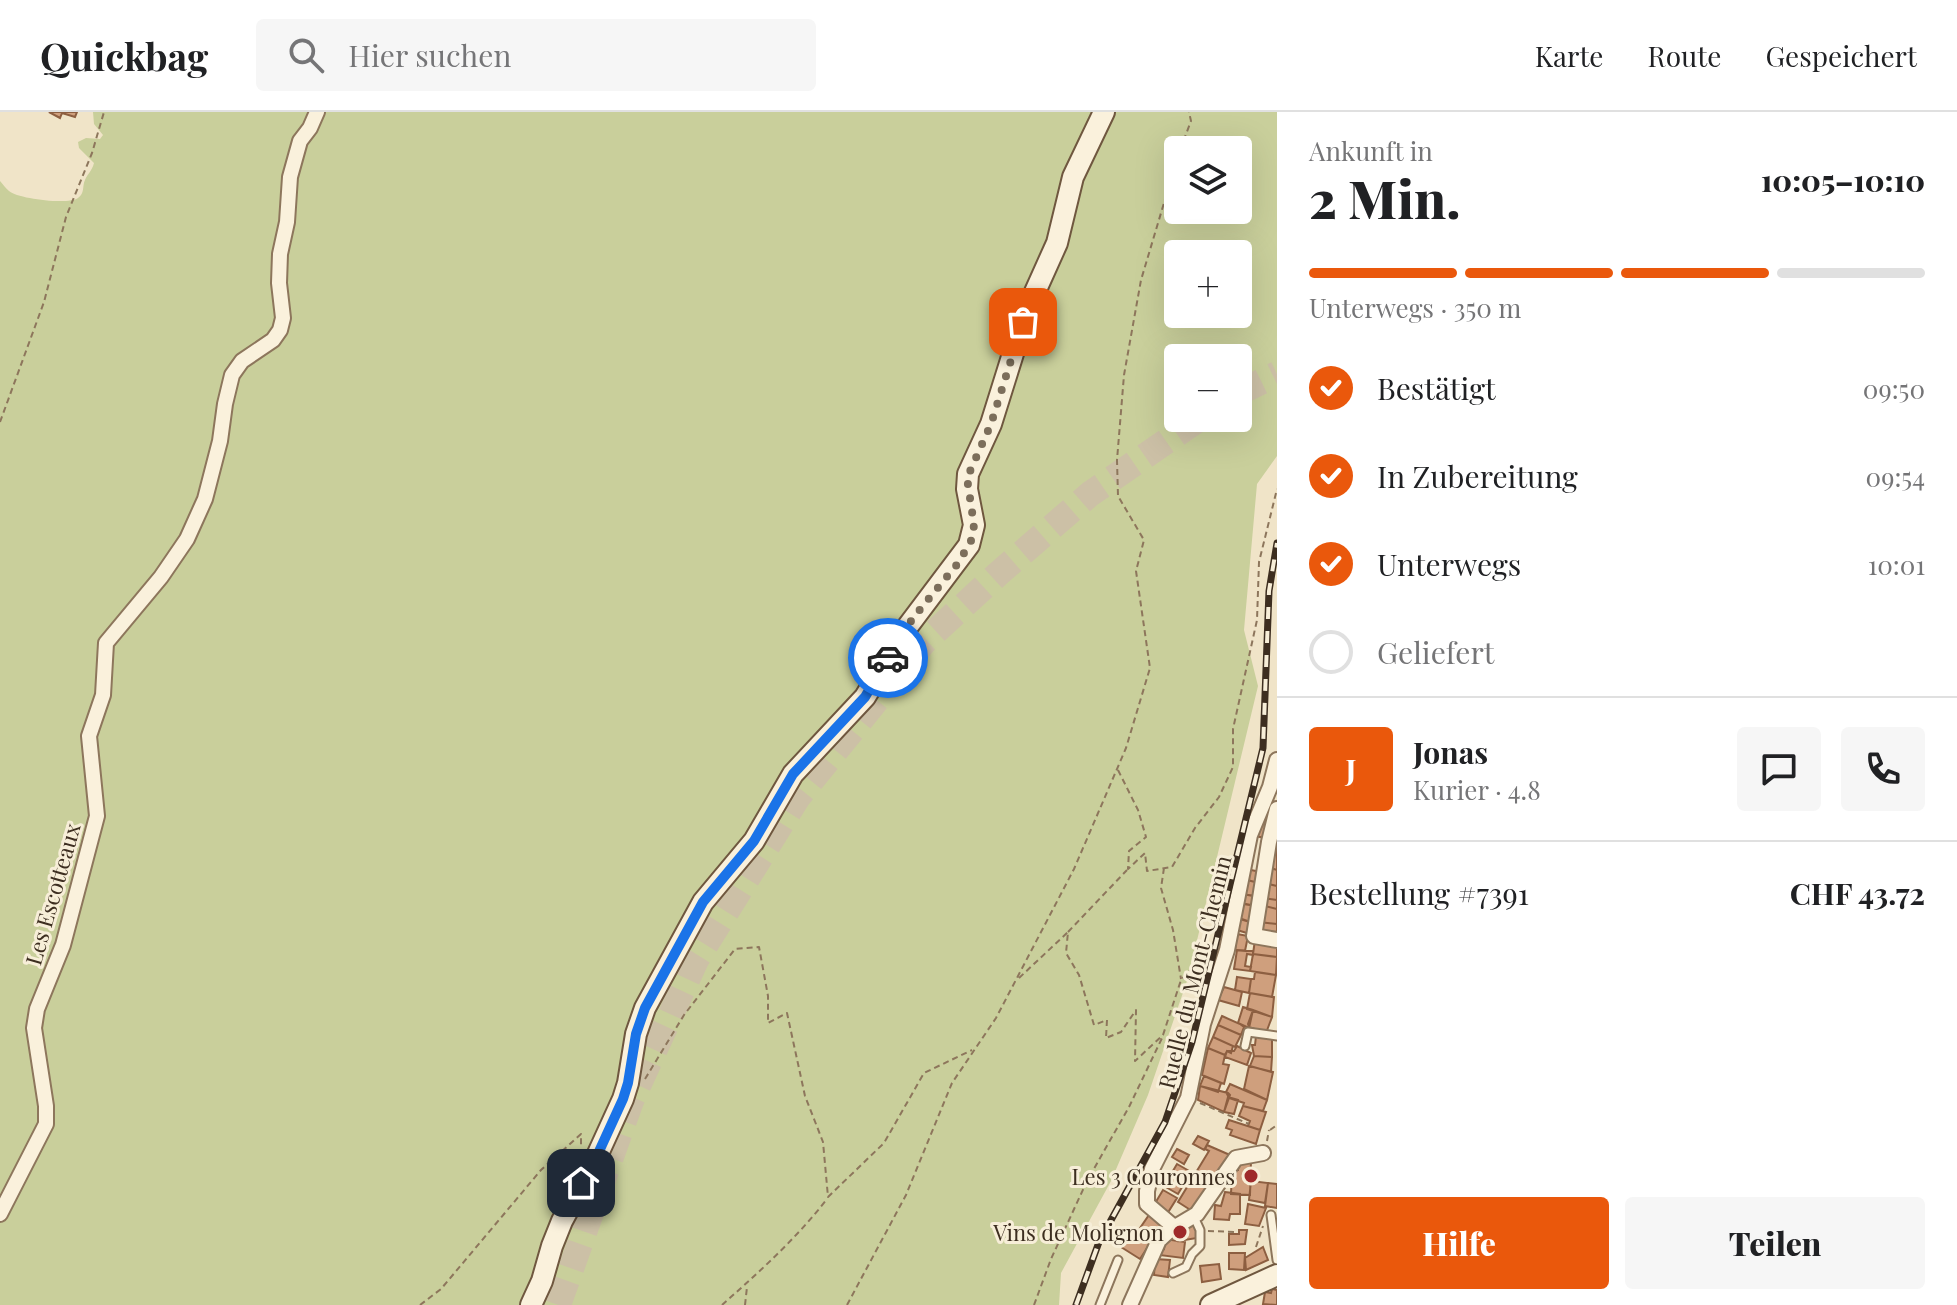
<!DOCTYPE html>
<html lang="de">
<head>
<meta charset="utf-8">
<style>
	:root { --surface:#fff; --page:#f6f6f6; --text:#202124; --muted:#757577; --line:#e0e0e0; --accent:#ea580c }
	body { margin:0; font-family:"Playfair Display",serif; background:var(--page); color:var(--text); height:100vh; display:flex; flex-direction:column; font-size:30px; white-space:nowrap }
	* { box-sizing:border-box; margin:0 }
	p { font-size:26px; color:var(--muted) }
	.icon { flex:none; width:44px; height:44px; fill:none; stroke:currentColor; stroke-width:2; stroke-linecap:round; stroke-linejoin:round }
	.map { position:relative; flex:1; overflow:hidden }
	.details { display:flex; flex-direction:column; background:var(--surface); width:680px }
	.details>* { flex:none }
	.tools { position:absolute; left:1164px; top:24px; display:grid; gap:16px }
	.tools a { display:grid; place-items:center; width:88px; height:88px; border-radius:8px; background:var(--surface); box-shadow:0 8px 32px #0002; font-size:40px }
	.pin { position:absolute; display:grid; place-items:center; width:68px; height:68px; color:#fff; margin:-34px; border-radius:16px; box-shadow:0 4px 12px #0006 }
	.courier { position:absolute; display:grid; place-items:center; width:80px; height:80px; margin:-40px; border:6px solid #1a73e8; border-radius:50%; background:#fff; color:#222; box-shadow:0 2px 10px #0007 }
	.overview em { font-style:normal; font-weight:800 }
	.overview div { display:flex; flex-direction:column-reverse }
	.overview { display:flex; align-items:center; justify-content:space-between; height:136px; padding:0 32px }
	h1 { font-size:52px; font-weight:800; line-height:60px }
	.bar { display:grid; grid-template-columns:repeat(4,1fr); gap:12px 8px; align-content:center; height:96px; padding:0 32px }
	.bar i { height:10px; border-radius:6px; background:var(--line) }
	.bar .active { background:var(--accent) }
	.bar p { grid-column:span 4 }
	.line { display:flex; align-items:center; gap:20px; padding:0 32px; border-top:2px solid var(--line) }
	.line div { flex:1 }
	.round { display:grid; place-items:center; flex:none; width:84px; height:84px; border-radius:8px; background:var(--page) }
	ol { padding:0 32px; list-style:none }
	li { display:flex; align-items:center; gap:24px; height:88px }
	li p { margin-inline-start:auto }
	li .icon { padding:8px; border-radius:50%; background:var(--accent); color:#fff; stroke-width:4 }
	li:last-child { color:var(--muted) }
	li i { width:44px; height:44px; border:4px solid var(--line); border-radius:50% }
	.button { display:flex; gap:16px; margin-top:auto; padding:16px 32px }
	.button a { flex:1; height:92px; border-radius:8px; background:var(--accent); color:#fff; font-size:32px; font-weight:800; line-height:92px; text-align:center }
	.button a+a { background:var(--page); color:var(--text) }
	header { display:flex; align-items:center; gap:48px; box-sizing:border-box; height:112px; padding:0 40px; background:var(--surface); border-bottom:2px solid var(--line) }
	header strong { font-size:38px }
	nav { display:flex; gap:44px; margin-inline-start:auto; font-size:28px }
	.search { width:560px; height:72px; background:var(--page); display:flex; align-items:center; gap:20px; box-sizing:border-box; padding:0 28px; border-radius:8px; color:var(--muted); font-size:30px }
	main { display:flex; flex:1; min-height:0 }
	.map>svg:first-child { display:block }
	.green { fill:#c9cf9b; fill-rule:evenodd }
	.building { fill:#cf9f7d; stroke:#8d5f41; stroke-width:2 }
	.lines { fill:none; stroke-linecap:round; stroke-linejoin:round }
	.highway-tunnel { stroke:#ccc0a6; stroke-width:26; stroke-dasharray:26 13; stroke-linecap:butt }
	.lane-casing { stroke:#8d765c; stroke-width:11 }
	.street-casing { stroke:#8d765c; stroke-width:18 }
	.secondary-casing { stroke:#6f573f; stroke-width:24 }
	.path { stroke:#8d765c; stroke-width:2; stroke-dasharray:6 4; stroke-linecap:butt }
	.lane { stroke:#faf1dc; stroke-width:7 }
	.street { stroke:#faf1dc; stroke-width:14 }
	.secondary { stroke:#faf1dc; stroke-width:20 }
	.rail-casing { stroke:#3d2e20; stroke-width:7 }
	.rail { stroke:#f7eed8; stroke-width:4; stroke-dasharray:12; stroke-linecap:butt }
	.done { stroke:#7c6e5b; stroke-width:8; stroke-dasharray:0 14.4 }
	.route { stroke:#1a73e8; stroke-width:10 }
	.poi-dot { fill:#9e2a2b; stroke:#f7eed8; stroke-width:3 }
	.labels { text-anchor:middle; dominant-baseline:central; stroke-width:6; stroke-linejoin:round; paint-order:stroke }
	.street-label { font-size:22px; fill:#3d2e20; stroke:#f7eed8 }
	.poi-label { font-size:22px; fill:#3d2e20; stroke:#f7eed8; text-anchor:end }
</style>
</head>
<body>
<header>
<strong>Quickbag</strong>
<div class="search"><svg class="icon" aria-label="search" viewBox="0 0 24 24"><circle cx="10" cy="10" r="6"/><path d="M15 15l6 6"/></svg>Hier suchen</div>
<nav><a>Karte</a><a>Route</a><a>Gespeichert</a></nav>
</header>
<main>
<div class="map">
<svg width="1277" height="1193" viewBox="0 0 1277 1193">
	<rect width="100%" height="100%" fill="#f0e4c8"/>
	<path class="green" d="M93,0H1277V344L1257,372L1244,518L1258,574L1188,866L1148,983L1111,1069L1061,1161L1059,1193H0V69C3,72 5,76 9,79C18,87 69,93 78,86C85,81 82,74 85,68C88,61 92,59 94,51L79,36L78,30L86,26L100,27L103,23L94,12ZM1178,38H1238V98H1178ZM1178,142H1238V202H1178ZM1178,246H1238V306H1178Z"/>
	<path class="building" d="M49,0H77L75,5L62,1L60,6Z
		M1260,711L1268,713L1264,726L1256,724Z
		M1277,724V758L1267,755Z
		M1268,755L1277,758V774L1264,771Z
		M1246,757L1261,760L1259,771L1243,767Z
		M1243,767L1259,771L1257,784L1240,782Z
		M1264,771L1277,774V788L1262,786Z
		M1243,782L1258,785L1256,794L1243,792Z
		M1262,786L1277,788V797L1261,793Z
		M1241,791L1256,794L1253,811L1239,806Z
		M1261,793L1277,797V812L1259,810Z
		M1240,807L1253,811L1250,822L1237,818Z
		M1259,810L1277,812V825L1257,821Z
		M1237,822L1248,824L1245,839L1235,838Z
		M1255,828L1277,831V845L1253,842Z
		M1237,838L1253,839V843L1247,842L1245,854L1251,855L1250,859L1234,857Z
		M1253,842L1277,845L1276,863L1250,859Z
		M1255,860L1276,863L1272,885L1249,881L1251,867H1254Z
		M1237,865L1251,867L1249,881L1235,878Z
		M1224,875L1242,880L1239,894L1218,888Z
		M1250,881L1274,885L1272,905L1247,897Z
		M1243,895L1253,898L1249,916L1238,911Z
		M1253,898L1272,905L1266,921L1249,915L1248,912Z
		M1222,904L1240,912L1244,915L1241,923L1218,913Z
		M1218,913L1241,923L1235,935L1213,925Z
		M1256,924L1272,927V945L1254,944L1252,933H1255Z
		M1213,925L1233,934L1231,941L1227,939L1225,943L1208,936Z
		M1237,934L1251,941L1247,953L1225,945L1227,939H1234Z
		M1208,936L1225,943L1223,952L1229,953L1224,972L1202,963Z
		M1254,944L1272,945L1271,960L1250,954Z
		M1249,954L1273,960L1267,988L1244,977Z
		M1204,964L1221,971L1218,980L1200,974Z
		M1230,972L1267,988L1263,999L1243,994L1244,991L1229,986L1226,980Z
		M1200,974L1228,981L1230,983L1224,1000L1198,988Z
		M1228,985L1238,988L1234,1002L1224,1000Z
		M1243,994L1266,1000L1260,1018L1248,1014L1250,1009L1239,1004Z
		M1229,1008L1260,1018L1256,1032L1230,1023L1232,1018L1226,1016Z
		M1198,1024L1209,1029L1204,1038L1193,1032Z
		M1207,1033L1230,1043L1192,1099L1178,1090L1209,1039L1205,1037Z
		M1177,1037L1189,1043L1184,1052L1172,1045Z
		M1251,1048L1250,1083L1231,1082L1232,1058H1238V1052H1245Z
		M1177,1052L1191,1060L1178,1082L1164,1074Z
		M1251,1069L1268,1071L1265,1091L1249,1088Z
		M1268,1071L1277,1072V1096L1265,1094Z
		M1163,1078L1177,1086L1167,1102L1154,1093Z
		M1225,1080L1240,1082V1102H1230L1229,1108L1214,1107L1215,1093L1221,1094Z
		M1248,1092L1266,1096L1259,1114L1245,1112Z
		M1151,1100L1166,1111L1153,1129L1138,1119Z
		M1195,1113L1197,1126L1178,1129L1176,1116Z
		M1131,1118L1151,1130L1140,1147L1121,1135Z
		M1239,1118H1247L1245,1132L1229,1133V1122H1239Z
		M1165,1127L1185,1130L1183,1146L1159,1143L1160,1136L1164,1137Z
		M1263,1135L1268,1148L1246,1158L1245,1146Z
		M1229,1141H1245L1244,1158L1229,1157Z
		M1155,1147L1170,1148L1168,1165L1154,1163Z
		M1219,1152L1221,1167L1202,1170L1200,1154Z
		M1272,1177L1277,1178V1193L1263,1192L1265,1180L1271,1181Z"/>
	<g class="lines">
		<path class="highway-tunnel" d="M1238,281L1277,262
			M558,1193L631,989L696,848L798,685L924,530L998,462L1090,382L1200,306"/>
		<defs>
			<path id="lane" d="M1245,934L1248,920L1277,924
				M1271,1103L1277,1148
				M1173,1161L1186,1155L1192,1142L1200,1134V1118L1194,1105
				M1100,1193L1118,1148"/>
			<path id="street" d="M1277,697L1269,730L1254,824L1277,828
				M0,1102L46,1012V994L34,916L37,897L63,833L97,704L89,624L103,583L106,531L161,465L187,427L205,387L220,329L225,292L232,263L242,249L273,228L280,218L283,206L279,171L280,142L287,110L290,65L300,29L310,16L317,0
				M1174,1115L1147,1092V1079L1152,1057L1188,986L1203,912L1227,838L1250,723L1270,675L1277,648
				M1130,1193L1159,1128L1170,1118L1197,1102L1236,1046L1263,1041"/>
			<path id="secondary" d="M531,1193L542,1169L552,1134L562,1109L596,1046L623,987L628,971L636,922L645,896L703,790L754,729L793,662L865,585L908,514L969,433L974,413L967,377L968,362L991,312L1026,200L1057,131L1073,65L1104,0
				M1211,1193L1277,1163"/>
		</defs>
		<use href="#lane" class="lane-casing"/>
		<use href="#street" class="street-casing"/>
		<use href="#secondary" class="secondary-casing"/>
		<path class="path" d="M1180,38L1191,9L1189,0
			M0,310L44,190L66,105L92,41L104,0
			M1118,658L1138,698L1146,725L1129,739L1128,757L1145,741L1147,759L1172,755L1195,716L1219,685L1233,655V617L1257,508L1259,450L1277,377
			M1164,756L1161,776L1173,818L1181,867
			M1068,820L1127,758
			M1019,866L1068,820L1066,841L1079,863L1094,913L1107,908L1106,926L1121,920L1136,898L1135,949L1163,923L1181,868L1208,839
			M645,967L684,903L735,837L759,835L768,884V911L787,901L805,984L823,1030L828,1085L884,1031L924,961L972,938
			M1200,991L1249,1012
			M1270,1018L1277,1013
			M1267,1029L1269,1018
			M1208,1119L1235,1120
			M1256,1135L1263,1114
			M420,1193L441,1177L541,1058L581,1022V1036
			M722,1193C759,1160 796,1127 827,1087
			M745,1193L747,1175
			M847,1193L906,1083L952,971L996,906L1074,757L1126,636L1150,556L1136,459L1144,428L1118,384L1117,348L1124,263L1141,168L1178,44
			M1034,1193L1051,1147L1087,1069L1129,995L1163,924"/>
		<use href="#lane" class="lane"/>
		<use href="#street" class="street"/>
		<use href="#secondary" class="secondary"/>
		<defs>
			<path id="rail" d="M1076,1193L1099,1130L1165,1010L1192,930L1263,636L1269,479L1277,431"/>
		</defs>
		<use href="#rail" class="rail-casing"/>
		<use href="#rail" class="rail"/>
	</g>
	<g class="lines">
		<path class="done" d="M888,546L913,506L959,450L972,427L974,413L967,366L991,312L1023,210"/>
		<path class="route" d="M581,1071L596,1046L623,987L628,971L636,922L645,896L703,790L754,729L793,662L865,585L888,546"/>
	</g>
	<g class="poi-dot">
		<circle cx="1251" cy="1064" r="8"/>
		<circle cx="1180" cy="1120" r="8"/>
	</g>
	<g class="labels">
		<g class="street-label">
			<text transform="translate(52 782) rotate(-74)">Les Escotteaux</text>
			<text transform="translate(1194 860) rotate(-76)">Ruelle du Mont-Chemin</text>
		</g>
		<g class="poi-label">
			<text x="1235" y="1064">Les 3 Couronnes</text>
			<text x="1164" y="1120">Vins de Molignon</text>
		</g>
	</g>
</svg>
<div class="tools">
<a><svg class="icon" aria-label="layers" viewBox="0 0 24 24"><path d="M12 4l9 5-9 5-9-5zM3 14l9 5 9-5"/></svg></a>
<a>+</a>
<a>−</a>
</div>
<div class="pin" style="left:1023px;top:210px;background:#ea580c"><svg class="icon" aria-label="bag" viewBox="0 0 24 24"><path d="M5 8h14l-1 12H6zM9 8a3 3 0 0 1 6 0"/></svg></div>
<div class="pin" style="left:581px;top:1071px;background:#1f2937"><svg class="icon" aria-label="home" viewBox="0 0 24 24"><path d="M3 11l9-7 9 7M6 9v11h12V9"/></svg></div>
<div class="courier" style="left:888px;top:546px"><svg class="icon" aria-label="car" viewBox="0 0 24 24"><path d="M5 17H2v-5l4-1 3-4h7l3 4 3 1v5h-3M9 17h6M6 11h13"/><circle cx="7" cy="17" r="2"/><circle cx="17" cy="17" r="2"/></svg></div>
</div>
<section class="details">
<div class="overview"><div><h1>2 Min.</h1><p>Ankunft in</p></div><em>10:05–10:10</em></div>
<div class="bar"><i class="active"></i><i class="active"></i><i class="active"></i><i></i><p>Unterwegs · 350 m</p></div>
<ol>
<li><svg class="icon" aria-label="check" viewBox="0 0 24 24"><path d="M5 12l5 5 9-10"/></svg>Bestätigt<p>09:50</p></li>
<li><svg class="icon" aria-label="check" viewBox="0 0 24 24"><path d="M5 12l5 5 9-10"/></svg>In Zubereitung<p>09:54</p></li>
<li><svg class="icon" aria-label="check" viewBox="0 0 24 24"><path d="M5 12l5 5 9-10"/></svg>Unterwegs<p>10:01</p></li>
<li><i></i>Geliefert</li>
</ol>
<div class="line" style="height:144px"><b class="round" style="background:var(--accent);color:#fff">J</b><div><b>Jonas</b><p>Kurier · 4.8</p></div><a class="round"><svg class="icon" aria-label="chat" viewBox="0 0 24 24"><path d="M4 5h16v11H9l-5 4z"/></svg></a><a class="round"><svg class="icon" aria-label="phone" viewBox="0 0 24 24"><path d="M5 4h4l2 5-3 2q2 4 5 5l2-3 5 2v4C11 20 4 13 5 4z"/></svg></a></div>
<div class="line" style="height:104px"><div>Bestellung #7391</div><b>CHF 43.72</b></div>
<div class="button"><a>Hilfe</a><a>Teilen</a></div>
</section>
</main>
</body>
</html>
